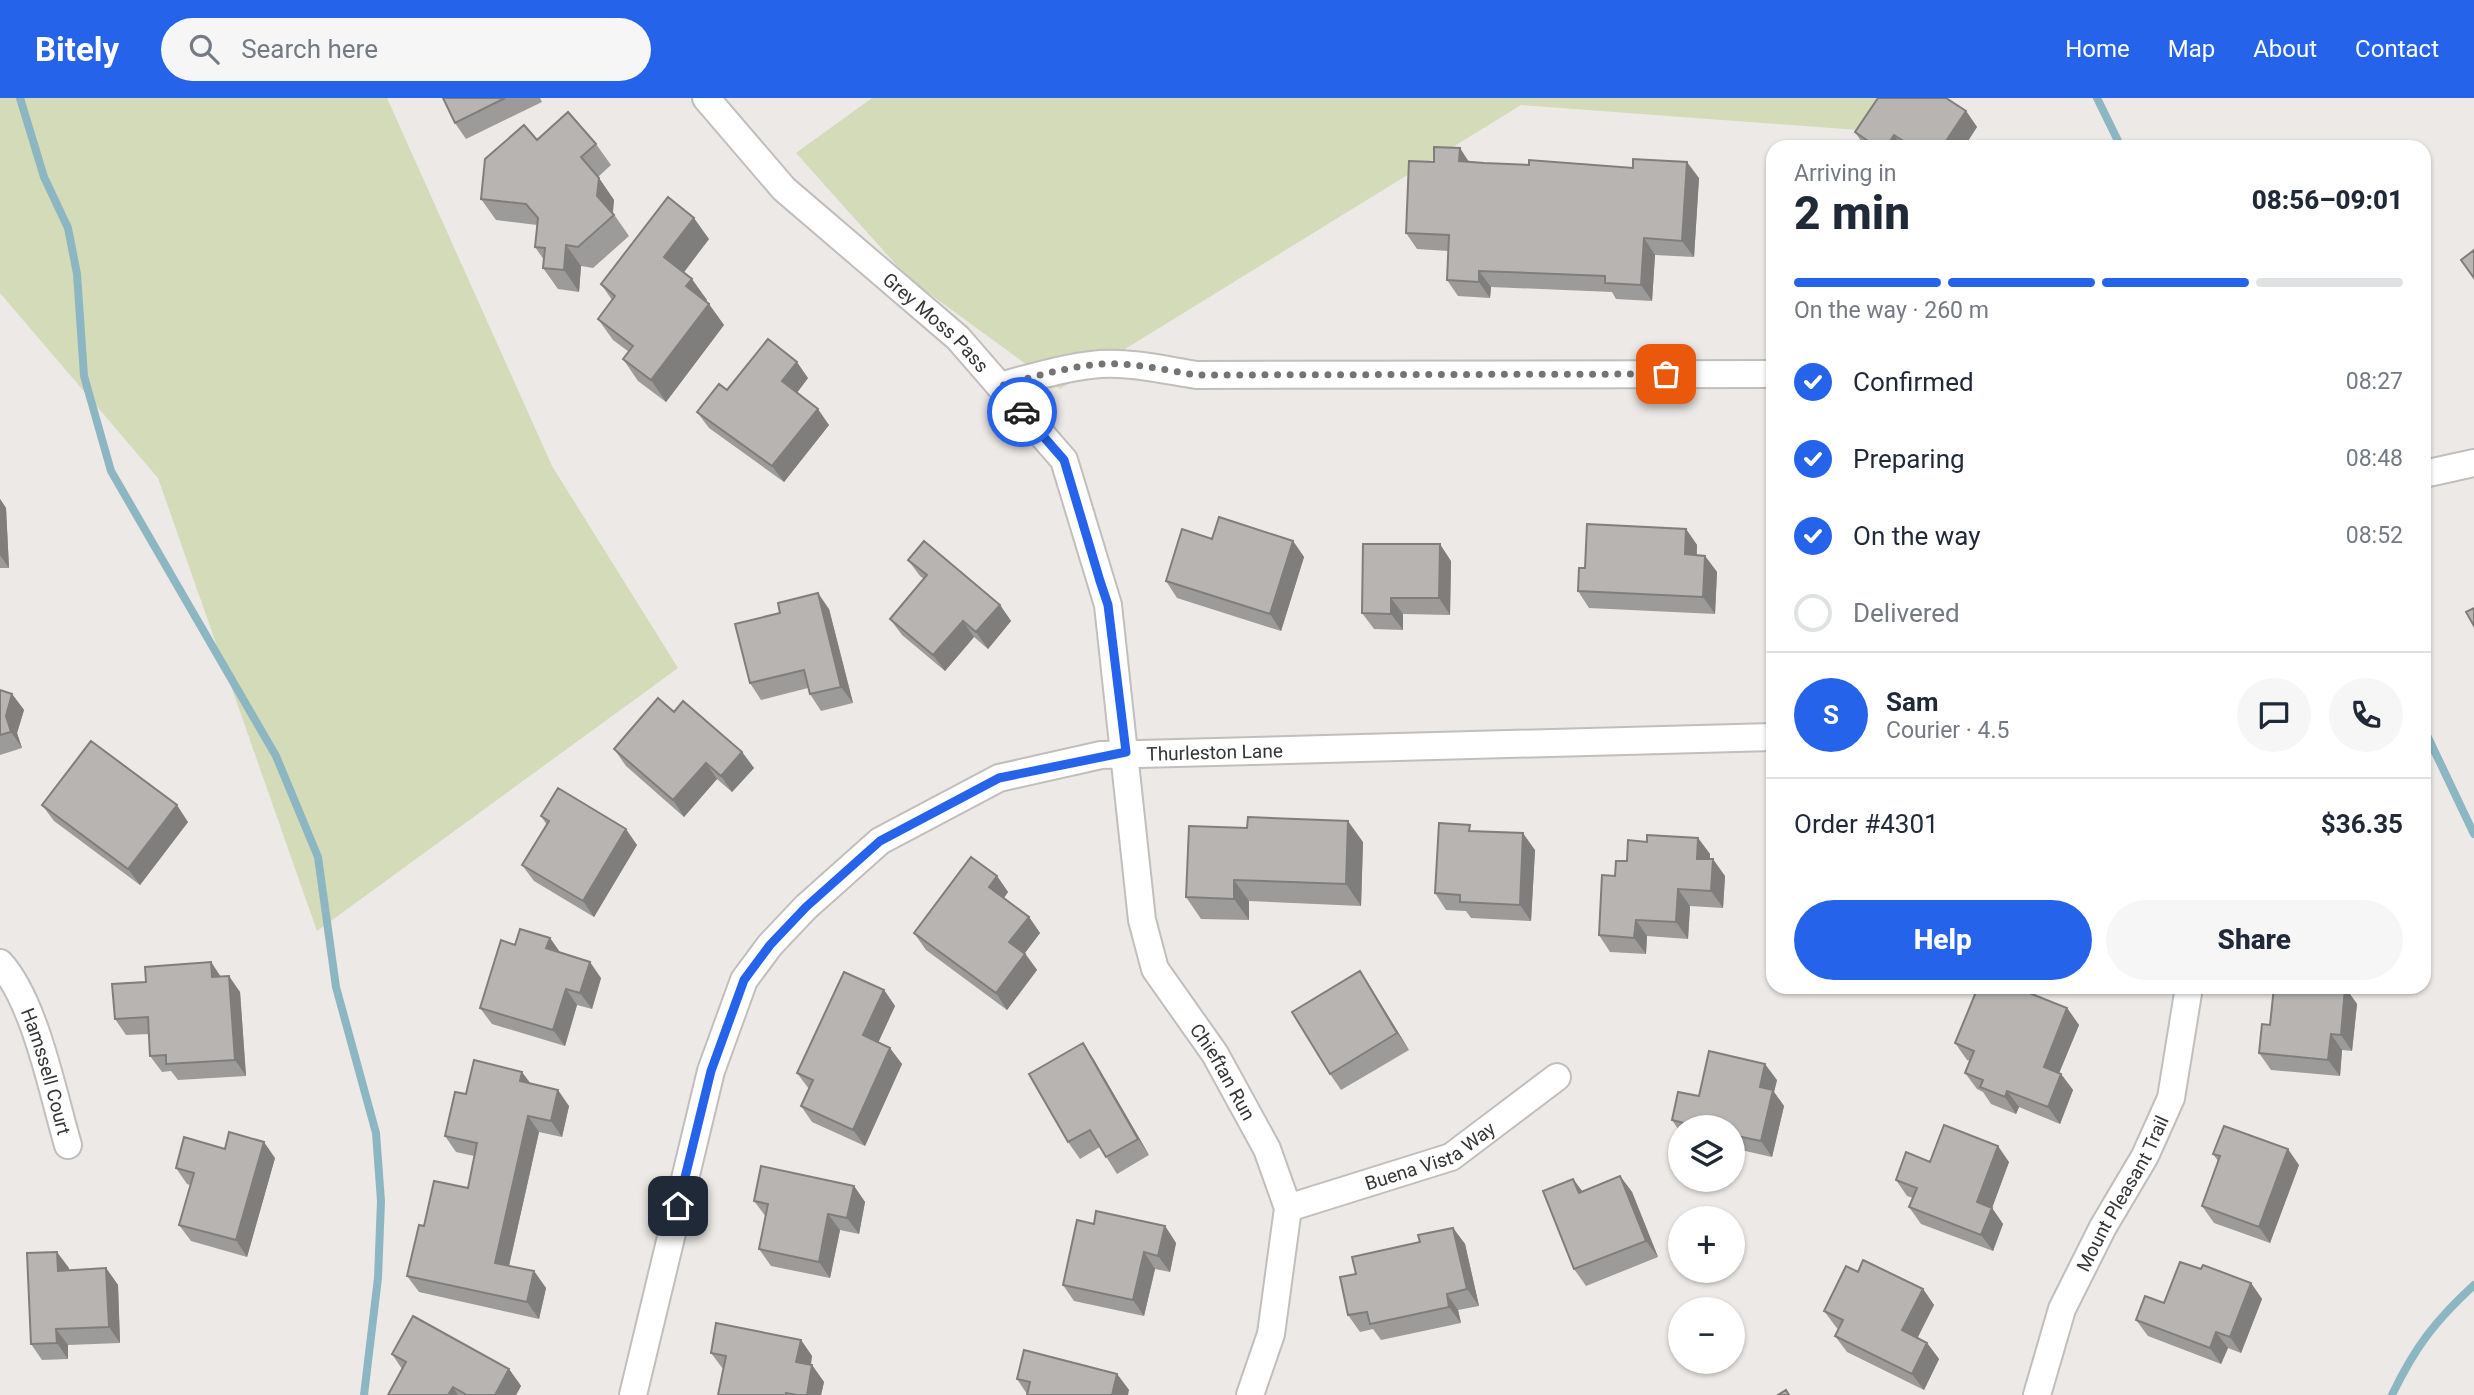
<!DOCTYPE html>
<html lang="en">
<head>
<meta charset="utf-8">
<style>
	:root { --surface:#fff; --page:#f6f6f7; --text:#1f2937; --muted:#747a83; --line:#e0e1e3; --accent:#2563eb }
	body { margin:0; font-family:Roboto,sans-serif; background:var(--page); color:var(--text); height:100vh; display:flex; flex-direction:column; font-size:26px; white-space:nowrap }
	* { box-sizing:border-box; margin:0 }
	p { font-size:23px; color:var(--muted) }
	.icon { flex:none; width:38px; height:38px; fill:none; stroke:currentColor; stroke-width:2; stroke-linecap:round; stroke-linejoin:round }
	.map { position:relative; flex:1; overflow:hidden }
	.details { position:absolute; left:1766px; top:42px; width:665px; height:854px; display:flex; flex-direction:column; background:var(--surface); border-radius:21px; box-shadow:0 2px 5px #0004 }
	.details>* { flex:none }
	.controls { position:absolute; left:1668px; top:1017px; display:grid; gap:14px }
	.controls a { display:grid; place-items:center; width:77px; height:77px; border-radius:50%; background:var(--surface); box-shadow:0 2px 5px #0004; font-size:35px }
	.pin { position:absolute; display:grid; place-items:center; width:60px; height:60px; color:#fff; margin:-30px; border-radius:14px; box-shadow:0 4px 10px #0006 }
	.courier { position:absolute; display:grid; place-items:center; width:70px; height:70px; margin:-35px; border:5px solid #2563eb; border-radius:50%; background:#fff; color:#222; box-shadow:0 2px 9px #0007 }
	.overview em { font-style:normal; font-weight:800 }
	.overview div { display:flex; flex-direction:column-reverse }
	.overview { display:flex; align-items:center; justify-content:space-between; height:119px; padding:0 28px }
	h1 { font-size:46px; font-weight:800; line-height:52px }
	.bar { display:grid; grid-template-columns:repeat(4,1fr); gap:10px 7px; align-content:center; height:84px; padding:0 28px }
	.bar i { height:9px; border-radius:5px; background:var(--line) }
	.bar .on { background:var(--accent) }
	.bar p { grid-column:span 4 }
	.line { display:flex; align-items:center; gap:18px; padding:0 28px; border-top:2px solid var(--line) }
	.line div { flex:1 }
	.round { display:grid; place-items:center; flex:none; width:74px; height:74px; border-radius:37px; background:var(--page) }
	ol { padding:0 28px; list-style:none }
	li { display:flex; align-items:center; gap:21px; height:77px }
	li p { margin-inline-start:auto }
	li .icon { padding:7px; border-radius:50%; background:var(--accent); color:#fff; stroke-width:4 }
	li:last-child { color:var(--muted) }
	li i { width:38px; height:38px; border:4px solid var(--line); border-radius:50% }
	.cta { display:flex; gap:14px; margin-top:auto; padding:14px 28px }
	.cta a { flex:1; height:80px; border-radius:42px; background:var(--accent); color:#fff; font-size:28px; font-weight:800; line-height:80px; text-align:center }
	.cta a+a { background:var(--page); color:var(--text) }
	header { display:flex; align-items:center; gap:42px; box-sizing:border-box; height:98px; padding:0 35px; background:var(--accent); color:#fff }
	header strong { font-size:33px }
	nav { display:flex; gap:38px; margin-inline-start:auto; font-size:24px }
	.search { width:490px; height:63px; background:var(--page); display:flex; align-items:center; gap:18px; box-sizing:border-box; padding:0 24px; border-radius:38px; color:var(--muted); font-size:26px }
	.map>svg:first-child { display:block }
	.green { fill:#d3dbb9 }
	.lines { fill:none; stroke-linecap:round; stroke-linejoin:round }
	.stream { stroke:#8cb7c2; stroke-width:8 }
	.street-casing { stroke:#c1bebc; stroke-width:30 }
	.street { stroke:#fff; stroke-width:26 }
	.wall { fill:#9d9b99 }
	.shaded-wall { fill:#807e7d }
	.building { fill:#b7b4b2; stroke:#807e7d; stroke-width:2 }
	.done { stroke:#767472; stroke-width:7; stroke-dasharray:0 12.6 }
	.route { stroke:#2563eb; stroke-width:9 }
	.labels { text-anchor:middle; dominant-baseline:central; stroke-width:5; stroke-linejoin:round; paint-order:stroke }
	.street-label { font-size:19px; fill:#363534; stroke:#fff }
</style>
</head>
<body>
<header>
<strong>Bitely</strong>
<div class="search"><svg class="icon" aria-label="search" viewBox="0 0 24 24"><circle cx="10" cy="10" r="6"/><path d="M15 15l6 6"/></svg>Search here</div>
<nav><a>Home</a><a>Map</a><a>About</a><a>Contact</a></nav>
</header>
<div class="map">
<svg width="2474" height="1297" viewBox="0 0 2474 1297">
	<rect width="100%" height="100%" fill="#ece9e6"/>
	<path class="green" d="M0,0H387L552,368L678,570L317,833L158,380L0,195Z
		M872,0H1930L1940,38L1521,7L1060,291L908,180L796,55Z"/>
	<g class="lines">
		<path class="stream" d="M20,0L44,79L68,130L77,176L84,278L111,373L276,658L318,759L336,889L376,1035L381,1103L378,1180L364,1297
			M2097,0L2121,49
			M2424,631L2474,736
			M2392,1297C2415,1249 2435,1223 2474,1187"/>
		<defs>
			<g id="street">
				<path id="s1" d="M706,0L784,91L958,240L1064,362L1108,507L1142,822L1155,871L1215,956L1267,1051L1288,1110L1271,1236L1250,1297"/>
				<path d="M1000,288C1033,279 1066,269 1100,266C1132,264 1165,272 1196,277L1773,276"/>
				<path d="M2424,376L2474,365"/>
				<path id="s2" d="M0,865C35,903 53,996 68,1047"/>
				<path id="s3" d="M1288,1110L1451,1059L1557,979"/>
				<path id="s4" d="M633,1297L711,973L744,882L770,847L806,809L880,743L999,680L1101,657L1773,639"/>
				<path id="s5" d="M2037,1297L2062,1211L2103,1129L2145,1058L2171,1000L2189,889"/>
			</g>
		</defs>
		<use href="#street" class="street-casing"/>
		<use href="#street" class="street"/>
	</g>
	<path class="wall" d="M443,0H540L542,4L466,41L455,25Z
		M1966,13L1977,29L1964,49H1865L1855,34Z
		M537,42L596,46L611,67L598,79L614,102L613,115L629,138L593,170L581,168L579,194L558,191L543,170L544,162L535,149L537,127L496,122L481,101Z
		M1434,64H1469L1699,80L1694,159L1655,157L1652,203L1616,201L1612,194L1491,189L1490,200L1458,198L1447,182L1448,153L1417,151L1406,135Z
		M709,141L683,174L707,202L706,203L724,227L666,304L638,283L623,261L629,254L613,242L598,221L612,202L601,186Z
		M2424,207L2429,227L2424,229Z
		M808,280L797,294L829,327L784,384L709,330L697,314L727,292Z
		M0,401L6,410L9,470H0Z
		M1686,431L1697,447V457L1705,458L1717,474L1715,516L1589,510L1578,493L1585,470Z
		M1212,441L1293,443L1304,459L1281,533L1177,500L1166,483Z
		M908,462L1000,507L1011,523L988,551L974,539L945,573L902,537L890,521L924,481L920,478Z
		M1451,463L1450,517L1403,516V532L1374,531L1362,515Z
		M829,511L853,605L821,613L810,596L808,590L761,602L750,585Z
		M0,592L12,596L24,612L17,635L22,650L0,657Z
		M614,651L742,654L754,670L732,694L717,681L684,719L626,668Z
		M42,707L188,724L140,787L54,723Z
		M541,718L637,747L594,819L534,783L522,767L547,727Z
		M1189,728L1363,744L1361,808L1249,803V822L1201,821L1186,799Z
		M1474,733L1535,752L1531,823L1471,820L1466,813L1446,812L1435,795Z
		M1698,740L1710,756V761L1725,778L1723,810L1690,808L1688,841L1647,838L1646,856L1610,854L1599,837L1615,778L1627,763L1647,744Z
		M997,778L1008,794L1004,800L1029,819L1040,835L1025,855L1037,872L1007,912L926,852L914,835Z
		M550,840L560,854L601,880L592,911L577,907L565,948L492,926L480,910L515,847Z
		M211,864L221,879L240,894L246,978L178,982L171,973L162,974L150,958L149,936L126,937L115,921L146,884Z
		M1360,873L1371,890L1409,952L1341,992L1330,976Z
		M884,892L895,908L878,944L902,966L865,1048L812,1024L801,1008L809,991L797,975Z
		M2347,892L2357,906L2352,953L2342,952L2340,978L2271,972L2259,955L2270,927Z
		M2067,910L2079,927L2059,975L2061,976L2073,992L2060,1026L2019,1009L2016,1016L1991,1006L1983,994L1977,991L1965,975L1970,963L1967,962L1955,945Z
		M1083,945L1094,962L1149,1057L1117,1076L1100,1049L1080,1061L1068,1044Z
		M1777,982L1774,994L1784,1008L1772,1059L1732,1050V1029H1680V1034L1672,1022L1699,998Z
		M531,985L569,1008L562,1039L539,1034L509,1168L534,1173L546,1190L539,1221L419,1194L407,1178L424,1128L468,1090L474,1058L456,1054L445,1038L466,996Z
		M2213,1056L2299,1067L2270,1145L2214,1125L2202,1108L2218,1063Z
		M275,1060L247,1159L191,1143L179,1127L190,1087L187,1086L176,1070Z
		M1930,1064H2009L1992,1110L2003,1126L1993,1153L1921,1126L1909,1109L1913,1100L1907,1098L1896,1082Z
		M1620,1078L1632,1094L1658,1159L1586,1188L1574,1171L1573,1081L1582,1093Z
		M854,1088L865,1104L859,1136L840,1132L830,1180L771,1168L759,1151L766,1119L754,1103Z
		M1094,1126L1165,1128L1176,1145L1170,1174L1155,1171L1144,1218L1074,1203L1063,1187Z
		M1453,1130L1465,1146L1479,1208L1458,1212L1461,1225L1381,1242L1373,1231L1360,1234L1348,1217L1356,1176L1420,1144Z
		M69,1170V1172L106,1170L118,1187L120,1245L68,1247V1261L42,1262L31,1246Z
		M2201,1171L2251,1185L2262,1201L2241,1255L2228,1250L2221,1266L2148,1238L2136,1222L2164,1205Z
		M1858,1174L1923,1191L1934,1207L1917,1240L1927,1245L1939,1261L1924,1292L1847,1254L1835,1238L1838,1231L1836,1229L1824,1213Z
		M801,1242L812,1258L811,1267H812L824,1284L821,1297H718L723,1271L711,1255Z
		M392,1256L509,1271L521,1288L516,1297H388L402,1271Z
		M1117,1276L1129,1292L1027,1296L1017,1281Z"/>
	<path class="shaded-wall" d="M1966,13L1977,29L1964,49H1942Z
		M1894,37L1903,49H1886Z
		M1460,50L1471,67L1459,63Z
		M1687,64L1699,80L1694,159L1682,143Z
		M599,80L614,102L612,119L597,98Z
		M694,120L709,141L679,181L664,159Z
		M1644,140L1655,157L1652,203L1641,187Z
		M566,147L581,168L579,194L564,172Z
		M1479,173L1491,189L1490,200L1479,184Z
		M692,181L707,202L701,209L686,188Z
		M709,206L724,227L666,304L651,282Z
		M2424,207L2429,227L2424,219Z
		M797,264L808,280L794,299L782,283Z
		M818,311L829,327L784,384L772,368Z
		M0,401L6,410L9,470L0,457Z
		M1686,431L1697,447L1696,473L1685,456Z
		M1293,443L1304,459L1281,533L1270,516Z
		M1440,446L1451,463L1450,517L1439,500Z
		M1705,458L1717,474L1715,516L1703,499Z
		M818,495L829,511L853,605L841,589Z
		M1391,500L1403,516V532L1391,516Z
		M1000,507L1011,523L988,551L976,534Z
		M963,523L974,539L945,573L933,557Z
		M12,596L24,612L17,635L22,650L11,634L6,618Z
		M742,654L754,670L732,694L721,678Z
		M706,665L717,681L684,719L673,702Z
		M177,707L188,724L140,787L128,771Z
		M1348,723L1363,744L1361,808L1346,786Z
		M626,731L637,747L594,819L583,803Z
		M1523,735L1535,752L1531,823L1520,807Z
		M1698,740L1710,756L1709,777L1697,761Z
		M1713,761L1725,778L1723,810L1711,793Z
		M997,778L1008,794L1000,805L989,789Z
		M1234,782L1249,803V822L1234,801Z
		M1678,791L1690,808L1688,841L1676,824Z
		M1029,819L1040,835L1021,860L1009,844Z
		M1636,822L1647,838L1646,856L1634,840Z
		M550,840L561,856L546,850Z
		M1025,856L1037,872L1007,912L996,895Z
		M211,864L222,881L212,879Z
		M590,864L601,880L592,911L580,895Z
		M1360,873L1371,890L1409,952L1397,935Z
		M229,878L240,894L246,978L235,962Z
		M2334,889H2347V892L2357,906L2352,953L2341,937Z
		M566,891L577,907L565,948L553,932Z
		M884,892L895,908L874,954L863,937Z
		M2067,910L2079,927L2055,985L2044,969Z
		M2331,936L2342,952L2340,978L2328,962Z
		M1083,945L1094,962L1149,1057L1138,1041Z
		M890,950L902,966L865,1048L853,1032Z
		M1765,966L1777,982L1774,994L1784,1008L1772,1059L1761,1043L1760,989Z
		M522,974L534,990L520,983Z
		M2061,976L2073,992L2060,1026L2048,1009Z
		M558,992L569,1008L562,1039L551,1023Z
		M2007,993L2019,1009L2016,1016L2005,999Z
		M528,1018L539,1034L506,1181L495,1165Z
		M264,1044L275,1060L247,1159L236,1142Z
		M1998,1048L2009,1064L1992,1110L2003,1126L1993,1153L1981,1137L1977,1104Z
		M2288,1051L2299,1067L2270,1145L2259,1129Z
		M1620,1078L1632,1094L1658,1159L1646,1143Z
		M1573,1081L1585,1097L1579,1095Z
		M854,1088L865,1104L859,1136L847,1120Z
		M828,1116L840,1132L830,1180L819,1164Z
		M1165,1128L1176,1145L1170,1174L1158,1158Z
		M1453,1130L1465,1146L1479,1208L1467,1191Z
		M57,1154L69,1170L70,1189L58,1173Z
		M1144,1154L1155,1171L1144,1218L1133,1202Z
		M106,1170L118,1187L120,1245L109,1229Z
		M534,1173L546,1190L539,1221L527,1204Z
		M2251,1185L2262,1201L2241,1255L2230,1239Z
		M1923,1191L1934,1207L1913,1249L1902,1232Z
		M1447,1196L1458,1212L1461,1225L1449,1209Z
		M56,1231L68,1247V1261L57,1245Z
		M2216,1234L2228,1250L2221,1266L2210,1250Z
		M801,1242L812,1258L808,1281L796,1264Z
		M1927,1245L1939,1261L1924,1292L1912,1276Z
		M812,1267L824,1284L821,1297H807Z
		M509,1271L521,1288L516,1297H495Z
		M1117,1276L1129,1292L1128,1297H1112Z
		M453,1289L458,1297H448Z"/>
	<path class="building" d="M443,0H505L455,25Z
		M1878,0H1946L1966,13L1942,49H1913L1894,37L1886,49H1877L1855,34Z
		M568,14L596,46L581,59L599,80L597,98L614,117L578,149L566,147L564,172L543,170L545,150L535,149L538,120L526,106L481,101L485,61L524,27L537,42Z
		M1434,49L1460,50L1459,63L1484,65L1529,67V62L1633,70V61L1687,64L1682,143L1644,140L1641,187L1605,185V178L1479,173V184L1447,182L1449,137L1406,135L1409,63L1434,64Z
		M668,99L694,120L664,159L692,181L686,188L709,206L651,282L623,261L633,248L598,221L615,198L601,186Z
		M2474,152V180L2461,162Z
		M768,241L797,264L782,283L818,311L772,368L697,314L719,286L727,292Z
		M1219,419L1293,443L1270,516L1166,483L1182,431L1212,441Z
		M1587,426L1686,431L1685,456L1705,458L1703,499L1578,493L1579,470H1585Z
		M924,443L1000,507L976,534L963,523L933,557L890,521L927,477L908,462Z
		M1363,446H1440L1439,500H1391V516L1362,515Z
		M818,495L841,589L810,596L804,572L750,585L735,526L780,515L778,505Z
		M2474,510V528L2466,514Z
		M0,592L12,596L6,618L11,634L0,637Z
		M658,600L674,614L683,603L742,654L721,678L706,665L673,702L614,651Z
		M91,643L177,707L128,771L42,707Z
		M558,690L626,731L583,803L522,767L549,723L541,718Z
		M1248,719L1348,723L1346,786L1234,782V801L1186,799L1189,728L1247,730Z
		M1439,725L1470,727L1469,733L1523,735L1520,807L1460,804V797L1435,795Z
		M1770,730H1773V778H1769Z
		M1647,737L1698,740L1697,761H1713L1711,793L1678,791L1676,824L1636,822L1634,840L1599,837L1602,777L1615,778L1616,763H1627L1628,742L1647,744Z
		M971,759L997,778L989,789L1029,819L1009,844L1025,856L996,895L914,835Z
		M520,831L550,840L546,850L590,864L580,895L566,891L553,932L480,910L501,842L515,847Z
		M211,864L212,879L229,878L235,962L166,966V957L150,958L148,919L115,921L112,886L146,884L145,869Z
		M1360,873L1397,935L1330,976L1292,914Z
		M844,874L884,892L863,937L890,950L853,1032L801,1008L813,982L797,975Z
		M1978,889H2014L2067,910L2044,969L2061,976L2048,1009L2007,993L2005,999L1980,989L1983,982L1965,975L1974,953L1955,945Z
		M2274,889L2345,890L2341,937L2331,936L2328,962L2259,955L2262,926L2270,927Z
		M1083,945L1138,1041L1106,1059L1090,1032L1068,1044L1029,976Z
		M1709,953L1765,966L1760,989L1773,992L1761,1043L1732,1037V1029H1700L1672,1022L1678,994L1699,998Z
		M474,962L522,974L520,983L558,992L551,1023L528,1018L495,1165L534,1173L527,1204L407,1178L419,1127L424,1128L434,1083L468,1090L477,1045L445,1038L455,994L466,996Z
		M1944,1027L1998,1048L1977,1104L1992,1110L1981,1137L1909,1109L1917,1090L1896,1082L1906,1054L1930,1064Z
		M2224,1028L2288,1051L2259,1129L2202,1108L2220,1058L2213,1056Z
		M229,1034L264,1044L236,1142L179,1127L194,1075L176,1070L184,1039L225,1051Z
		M761,1068L854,1088L847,1120L828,1116L819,1164L759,1151L768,1106L754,1103Z
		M1620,1078L1646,1143L1574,1171L1543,1093L1573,1081L1579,1095Z
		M1096,1113L1165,1128L1158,1158L1144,1154L1133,1202L1063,1187L1077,1122L1094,1126Z
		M1453,1130L1467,1191L1447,1196L1449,1209L1370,1226L1367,1214L1348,1217L1340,1179L1356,1176L1352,1159L1420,1144L1418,1137Z
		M57,1154L58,1173L106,1170L109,1229L56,1231L57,1245L31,1246L27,1155Z
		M1863,1162L1923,1191L1902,1232L1927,1245L1912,1276L1835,1238L1843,1222L1824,1213L1846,1168L1858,1174Z
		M2180,1164L2201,1171L2203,1167L2251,1185L2230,1239L2216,1234L2210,1250L2136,1222L2145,1198L2164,1205Z
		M413,1218L509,1271L495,1297H467L453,1289L448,1297H388L406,1264L392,1256Z
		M716,1225L801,1242L796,1264L812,1267L807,1297H797L786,1295V1297H718L726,1258L711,1255Z
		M1024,1252L1117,1276L1112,1297H1027L1030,1284L1017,1281Z
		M1786,1292L1789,1297H1778Z"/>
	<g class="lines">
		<path class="done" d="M1022,314L1000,288C1033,279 1066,269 1100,266C1132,264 1165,272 1196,277L1666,276"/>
		<path class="route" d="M678,1108L711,973L744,882L770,847L806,809L880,743L999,680L1126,654L1108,507L1100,483L1064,362L1022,314"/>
	</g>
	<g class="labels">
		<g class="street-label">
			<text stroke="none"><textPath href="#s1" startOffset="322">Grey Moss Pass</textPath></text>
			<text stroke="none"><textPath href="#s4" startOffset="978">Thurleston Lane</textPath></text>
			<text stroke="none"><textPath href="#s2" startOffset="119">Hamssell Court</textPath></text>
			<text stroke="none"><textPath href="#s1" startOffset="1153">Chieftan Run</textPath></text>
			<text stroke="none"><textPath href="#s3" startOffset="152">Buena Vista Way</textPath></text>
			<text stroke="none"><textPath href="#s5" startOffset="220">Mount Pleasant Trail</textPath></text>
		</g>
	</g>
</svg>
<div class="controls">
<a><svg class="icon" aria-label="layers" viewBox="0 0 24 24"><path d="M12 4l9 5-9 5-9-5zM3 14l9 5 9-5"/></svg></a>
<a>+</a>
<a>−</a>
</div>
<div class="pin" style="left:1666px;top:276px;background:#ea580c"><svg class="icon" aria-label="bag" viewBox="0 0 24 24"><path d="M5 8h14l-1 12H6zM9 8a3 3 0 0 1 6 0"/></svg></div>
<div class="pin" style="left:678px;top:1108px;background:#1f2937"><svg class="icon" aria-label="home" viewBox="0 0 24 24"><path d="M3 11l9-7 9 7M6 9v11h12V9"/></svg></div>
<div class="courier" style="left:1022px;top:314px"><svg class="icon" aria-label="car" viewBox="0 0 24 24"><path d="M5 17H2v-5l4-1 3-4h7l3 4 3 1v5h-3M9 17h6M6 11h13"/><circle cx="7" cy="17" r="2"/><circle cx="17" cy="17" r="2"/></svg></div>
<section class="details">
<div class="overview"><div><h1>2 min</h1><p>Arriving in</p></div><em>08:56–09:01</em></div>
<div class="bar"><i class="on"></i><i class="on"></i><i class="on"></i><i></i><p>On the way · 260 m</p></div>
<ol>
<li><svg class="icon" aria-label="check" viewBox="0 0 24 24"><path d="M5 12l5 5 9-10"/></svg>Confirmed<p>08:27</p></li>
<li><svg class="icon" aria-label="check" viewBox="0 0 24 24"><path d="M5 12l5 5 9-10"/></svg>Preparing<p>08:48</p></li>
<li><svg class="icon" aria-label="check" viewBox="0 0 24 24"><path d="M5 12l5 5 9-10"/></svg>On the way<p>08:52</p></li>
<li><i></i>Delivered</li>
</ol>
<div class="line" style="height:126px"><b class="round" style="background:var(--accent);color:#fff">S</b><div><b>Sam</b><p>Courier · 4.5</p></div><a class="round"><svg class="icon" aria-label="chat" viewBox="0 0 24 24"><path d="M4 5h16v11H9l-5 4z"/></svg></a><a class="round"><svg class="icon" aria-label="phone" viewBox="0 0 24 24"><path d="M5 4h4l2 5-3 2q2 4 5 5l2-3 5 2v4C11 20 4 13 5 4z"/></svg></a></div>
<div class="line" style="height:91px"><div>Order #4301</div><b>$36.35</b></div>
<div class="cta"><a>Help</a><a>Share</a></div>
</section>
</div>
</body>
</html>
